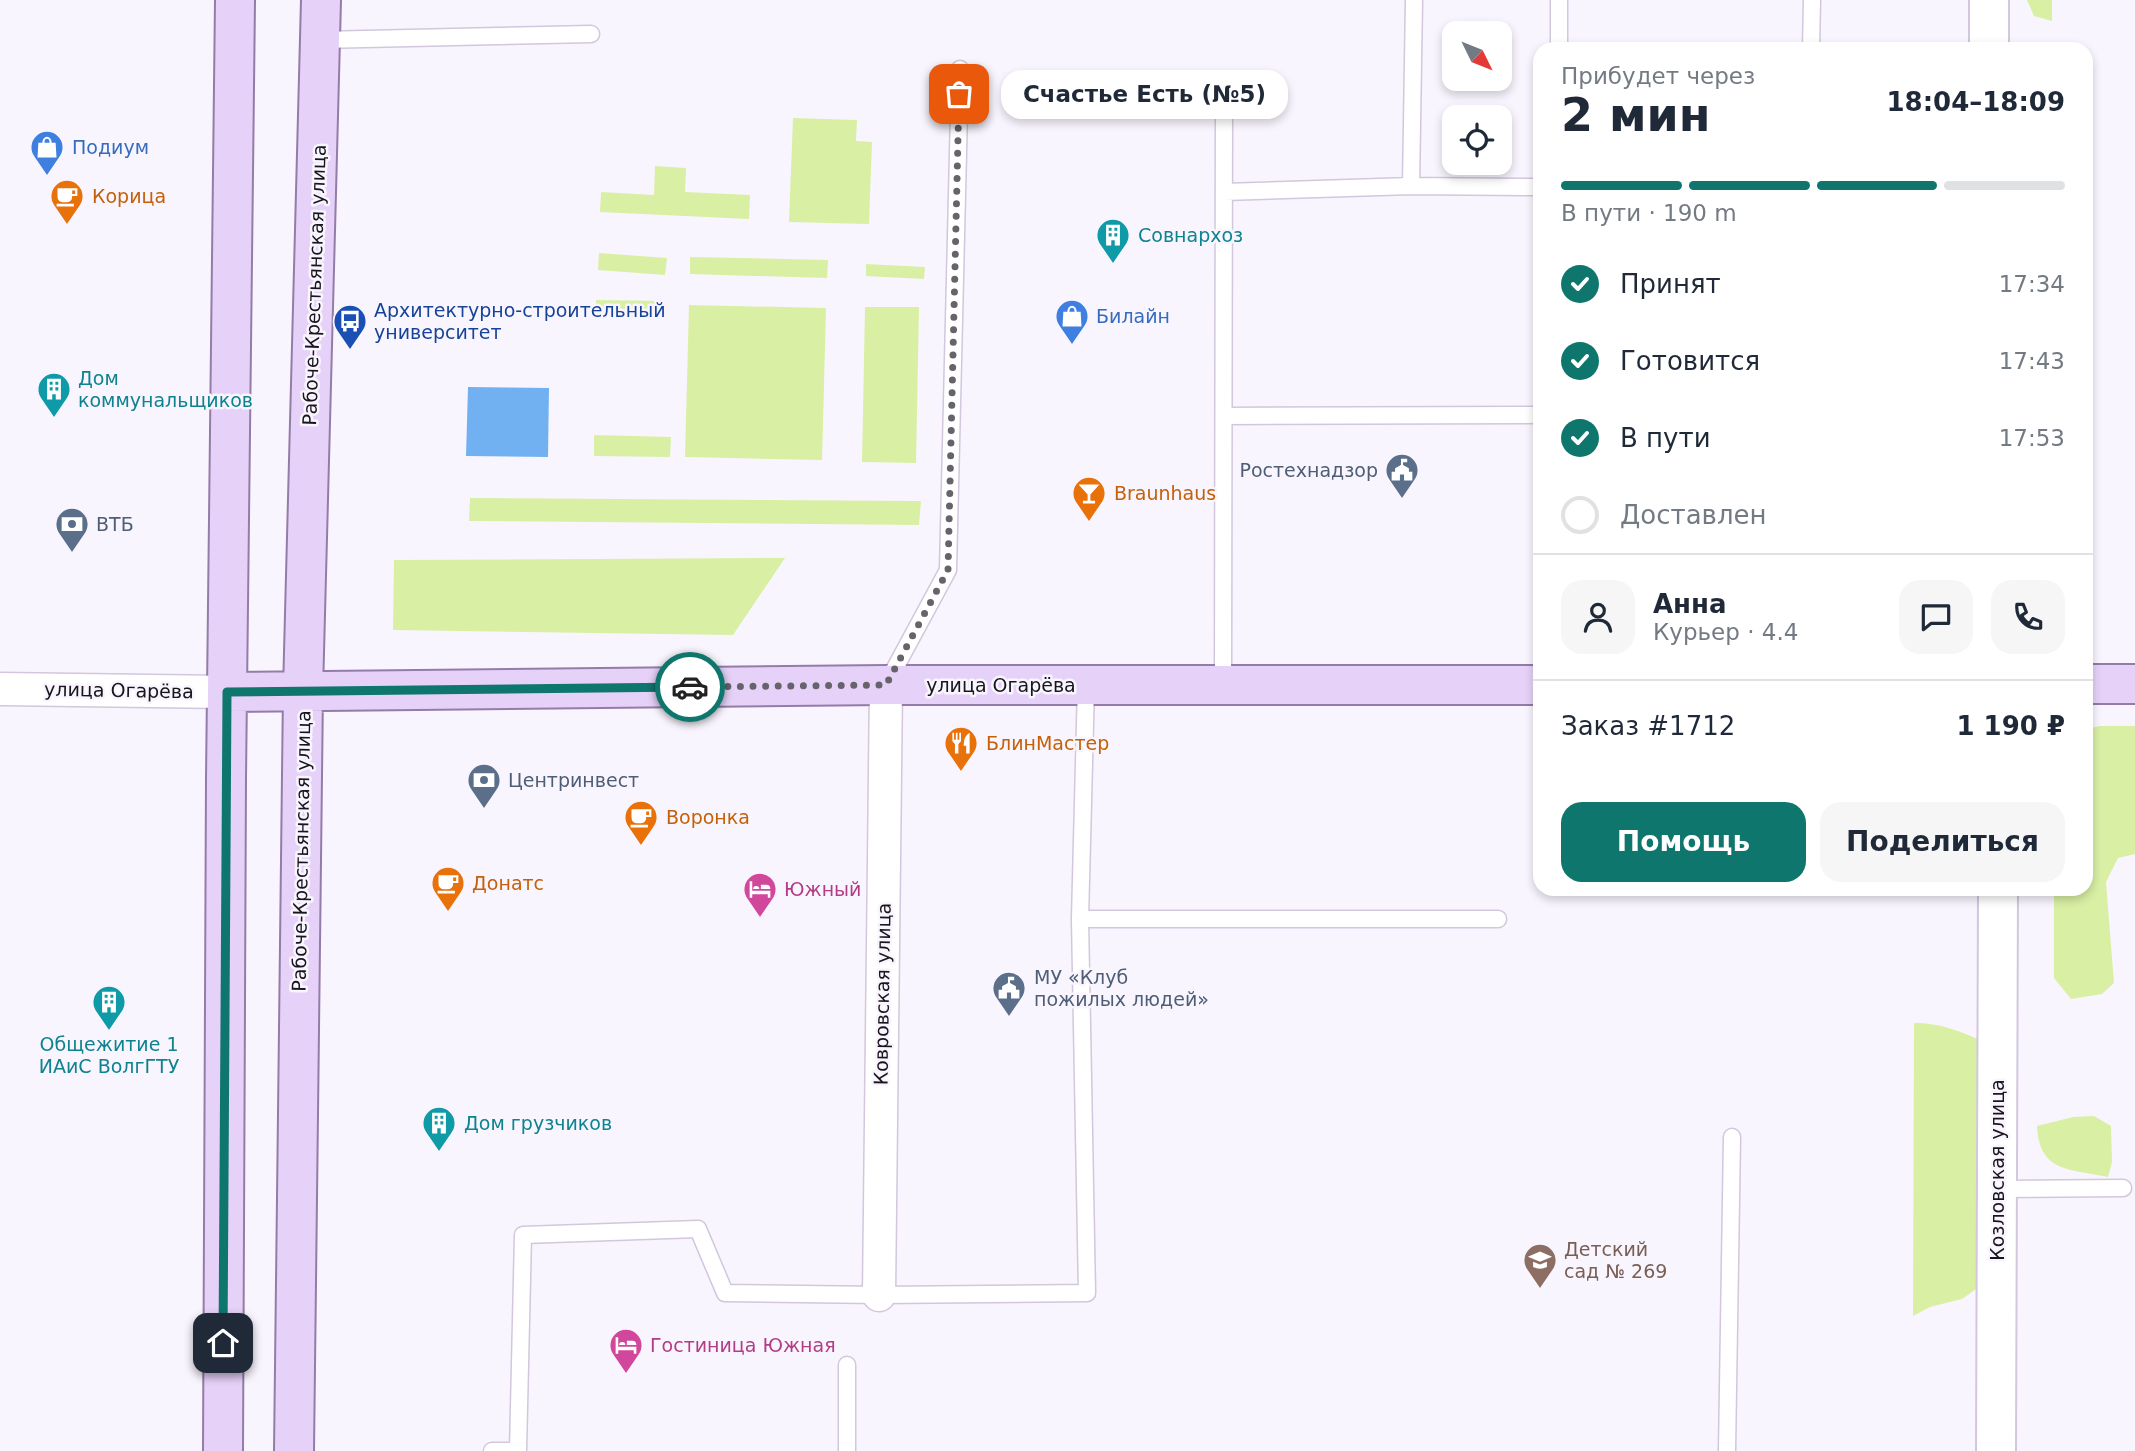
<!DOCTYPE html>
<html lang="ru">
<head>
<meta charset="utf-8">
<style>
	:root { --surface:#fff; --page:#f6f6f7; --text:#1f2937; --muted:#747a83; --line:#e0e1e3; --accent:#0f766e }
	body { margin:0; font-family:"DejaVu Sans",sans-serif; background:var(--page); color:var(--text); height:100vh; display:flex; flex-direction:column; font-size:26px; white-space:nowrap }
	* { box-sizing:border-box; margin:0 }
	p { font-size:23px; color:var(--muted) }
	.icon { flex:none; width:38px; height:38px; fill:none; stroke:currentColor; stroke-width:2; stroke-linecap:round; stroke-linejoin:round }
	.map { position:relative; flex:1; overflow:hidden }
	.drawer { position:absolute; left:1533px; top:42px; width:560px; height:854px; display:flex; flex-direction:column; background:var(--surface); border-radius:21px; box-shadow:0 4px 10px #0003 }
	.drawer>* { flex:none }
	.needle { width:46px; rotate:133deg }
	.buttons { position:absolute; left:1442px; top:21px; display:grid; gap:14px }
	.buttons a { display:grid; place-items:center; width:70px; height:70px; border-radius:14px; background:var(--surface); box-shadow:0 4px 10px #0003; font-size:35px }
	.pin { position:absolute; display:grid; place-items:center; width:60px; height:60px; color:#fff; margin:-30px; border-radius:14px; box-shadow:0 4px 10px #0006 }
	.courier { position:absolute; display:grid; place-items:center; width:70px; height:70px; margin:-35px; border:5px solid #0f766e; border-radius:50%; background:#fff; color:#222; box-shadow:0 2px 9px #0007 }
	.bubble { position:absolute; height:49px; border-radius:21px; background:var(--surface); box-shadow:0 4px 10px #0003; font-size:23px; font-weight:700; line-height:49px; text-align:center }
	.headline em { font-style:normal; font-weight:700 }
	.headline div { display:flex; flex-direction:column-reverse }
	.headline { display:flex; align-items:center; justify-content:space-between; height:119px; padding:0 28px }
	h1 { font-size:46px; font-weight:700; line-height:52px }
	.bar { display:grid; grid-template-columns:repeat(4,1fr); gap:10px 7px; align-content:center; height:84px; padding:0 28px }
	.bar i { height:9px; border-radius:5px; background:var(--line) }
	.bar .current { background:var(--accent) }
	.bar p { grid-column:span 4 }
	.line { display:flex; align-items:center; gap:18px; padding:0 28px; border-top:2px solid var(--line) }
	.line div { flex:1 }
	.round { display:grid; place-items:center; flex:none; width:74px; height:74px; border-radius:21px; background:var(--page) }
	ol { padding:0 28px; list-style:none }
	li { display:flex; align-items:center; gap:21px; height:77px }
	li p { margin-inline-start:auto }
	li .icon { padding:7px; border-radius:50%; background:var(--accent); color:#fff; stroke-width:4 }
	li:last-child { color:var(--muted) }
	li i { width:38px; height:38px; border:4px solid var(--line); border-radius:50% }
	.primary-button { display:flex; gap:14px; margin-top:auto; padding:14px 28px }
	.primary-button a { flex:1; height:80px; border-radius:21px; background:var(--accent); color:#fff; font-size:28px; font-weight:700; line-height:80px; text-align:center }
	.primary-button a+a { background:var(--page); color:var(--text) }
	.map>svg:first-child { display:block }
	.green { fill:#d9efa4 }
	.water { fill:#71b1f2 }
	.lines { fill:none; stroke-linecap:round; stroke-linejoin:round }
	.service-casing { stroke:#d2c7dd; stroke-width:19 }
	.minor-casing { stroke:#d2c7dd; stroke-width:35 }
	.tertiary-casing { stroke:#d2c7dd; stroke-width:42 }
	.primary-casing { stroke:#937ca8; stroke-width:42 }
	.service { stroke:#fff; stroke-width:16 }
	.minor { stroke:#fff; stroke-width:32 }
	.tertiary { stroke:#fff; stroke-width:38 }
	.primary { stroke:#e6d2f8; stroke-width:38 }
	.done { stroke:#67636b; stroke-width:7; stroke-dasharray:0 12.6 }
	.route { stroke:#0f766e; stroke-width:9 }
	.labels { text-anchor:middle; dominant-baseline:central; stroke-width:5; stroke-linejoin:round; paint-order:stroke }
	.shop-label { font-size:19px; fill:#366cbe; stroke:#f9f5fe; text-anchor:start }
	.food-label { font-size:19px; fill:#c56008; stroke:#f9f5fe; text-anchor:start }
	.culture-label { font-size:19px; fill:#0d838f; stroke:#f9f5fe; text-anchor:start }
	.street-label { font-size:19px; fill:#19151c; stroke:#f9f5fe }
	.transit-label { font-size:19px; fill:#164399; stroke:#f9f5fe; text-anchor:start }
	.service-label { font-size:19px; fill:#4e5e75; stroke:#f9f5fe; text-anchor:start }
	.hotel-label { font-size:19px; fill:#b23c85; stroke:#f9f5fe; text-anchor:start }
	.education-label { font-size:19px; fill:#785e54; stroke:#f9f5fe; text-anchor:start }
</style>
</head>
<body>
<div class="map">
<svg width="2135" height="1451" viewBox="0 0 2135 1451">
	<rect width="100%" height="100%" fill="#f9f5fe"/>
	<path class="green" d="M2027,0H2052V21L2034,16Z
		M793,118L857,120L856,141L872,142L869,224L789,222Z
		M655,166L686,168L685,192L750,195L749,219L600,212L601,192L654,195Z
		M599,253L667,258L665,275L598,270Z
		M690,257L828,260L827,278L690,274Z
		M866,264L925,267L924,279L866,276Z
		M596,300L664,301V318L596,317Z
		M689,305L826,308L822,460L685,457Z
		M865,307H919L916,463L862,462Z
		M594,435L671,437L670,457L594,456Z
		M470,498L921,501L919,525L469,521Z
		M785,558L733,635L393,630L394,560Z
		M2100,726H2135V854L2118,858L2106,882L2114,983L2102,994L2071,999L2054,978V889H2086V729Z
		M1914,1023C1940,1023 1961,1031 1984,1042L1983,1284L1962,1299L1930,1307L1913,1316Z
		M2094,1116L2111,1126L2112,1162L2108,1177C2071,1169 2039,1173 2037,1126L2073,1117Z"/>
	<path class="water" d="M468,387L549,388L548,457L466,456Z"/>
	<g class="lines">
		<defs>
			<path id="service" d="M1414,0L1411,186L1540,187
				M320,40L591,34
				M1559,49V0
				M1811,49L1812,0
				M1224,192L1411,186
				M1224,416L1540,415
				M887,683L948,570L960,69
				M1223,685L1224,92
				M1080,919H1498
				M1996,1189L2123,1188
				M492,1451H518L523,1235L698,1229L725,1293L879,1295L1087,1293L1080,919L1086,685
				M847,1451V1365
				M1727,1451L1732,1137"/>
			<path id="minor" d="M0,689L227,692
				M879,1295L886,685"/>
			<path id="tertiary" d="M1989,0V49
				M1996,1451L1998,889"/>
			<path id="primary" d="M2086,684H2135
				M227,692L886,685H1540
				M223,1451L226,778L235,0
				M294,1451L303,691L321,0"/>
		</defs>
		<use href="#service" class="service-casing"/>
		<use href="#minor" class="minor-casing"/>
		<use href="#tertiary" class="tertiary-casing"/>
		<use href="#primary" class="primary-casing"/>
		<use href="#service" class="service"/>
		<use href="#minor" class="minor"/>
		<use href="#tertiary" class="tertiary"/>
		<use href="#primary" class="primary"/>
	</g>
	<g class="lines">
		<path class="done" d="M690,687L886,685L948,570L959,94"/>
		<path class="route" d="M223,1343L227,692L690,687"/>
	</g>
	<defs>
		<symbol id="shop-pin" viewBox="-11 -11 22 30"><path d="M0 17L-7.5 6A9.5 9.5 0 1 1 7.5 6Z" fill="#3f7fe0" stroke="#f9f5fe"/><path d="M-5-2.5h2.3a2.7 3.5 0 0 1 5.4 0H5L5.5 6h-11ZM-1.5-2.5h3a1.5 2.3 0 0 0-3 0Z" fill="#fff"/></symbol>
		<symbol id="cafe-pin" viewBox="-11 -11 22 30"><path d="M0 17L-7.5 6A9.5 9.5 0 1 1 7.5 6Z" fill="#e8710a" stroke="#f9f5fe"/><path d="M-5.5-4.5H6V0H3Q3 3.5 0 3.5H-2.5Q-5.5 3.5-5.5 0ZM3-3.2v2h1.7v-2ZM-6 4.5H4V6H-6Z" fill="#fff"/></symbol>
		<symbol id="building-pin" viewBox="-11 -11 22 30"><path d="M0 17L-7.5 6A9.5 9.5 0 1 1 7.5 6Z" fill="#0f9aa8" stroke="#f9f5fe"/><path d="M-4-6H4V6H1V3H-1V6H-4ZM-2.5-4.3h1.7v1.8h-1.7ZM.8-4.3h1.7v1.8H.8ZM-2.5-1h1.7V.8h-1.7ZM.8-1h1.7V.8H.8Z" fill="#fff"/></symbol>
		<symbol id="bus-pin" viewBox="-11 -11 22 30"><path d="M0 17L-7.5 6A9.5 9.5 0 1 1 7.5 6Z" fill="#1a4fb4" stroke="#f9f5fe"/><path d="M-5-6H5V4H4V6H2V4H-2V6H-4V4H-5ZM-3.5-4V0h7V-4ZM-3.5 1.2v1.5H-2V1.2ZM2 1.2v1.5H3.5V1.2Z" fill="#fff"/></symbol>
		<symbol id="civic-pin" viewBox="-11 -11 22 30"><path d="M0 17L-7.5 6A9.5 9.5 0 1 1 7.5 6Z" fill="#5c6f8a" stroke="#f9f5fe"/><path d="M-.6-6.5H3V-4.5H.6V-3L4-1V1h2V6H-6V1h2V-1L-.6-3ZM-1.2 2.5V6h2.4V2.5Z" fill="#fff"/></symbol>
		<symbol id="bar-pin" viewBox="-11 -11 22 30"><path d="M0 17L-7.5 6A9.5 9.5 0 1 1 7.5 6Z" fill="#e8710a" stroke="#f9f5fe"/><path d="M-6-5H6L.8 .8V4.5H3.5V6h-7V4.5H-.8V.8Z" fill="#fff"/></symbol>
		<symbol id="bank-pin" viewBox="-11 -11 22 30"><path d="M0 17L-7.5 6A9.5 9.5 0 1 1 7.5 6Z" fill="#5c6f8a" stroke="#f9f5fe"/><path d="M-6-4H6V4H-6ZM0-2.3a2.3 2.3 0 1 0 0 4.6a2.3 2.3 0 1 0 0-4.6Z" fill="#fff"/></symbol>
		<symbol id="restaurant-pin" viewBox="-11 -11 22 30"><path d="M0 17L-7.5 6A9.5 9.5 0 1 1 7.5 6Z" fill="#e8710a" stroke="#f9f5fe"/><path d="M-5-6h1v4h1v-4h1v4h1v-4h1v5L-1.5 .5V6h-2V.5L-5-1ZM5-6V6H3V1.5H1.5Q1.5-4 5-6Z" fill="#fff"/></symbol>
		<symbol id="hotel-pin" viewBox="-11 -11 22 30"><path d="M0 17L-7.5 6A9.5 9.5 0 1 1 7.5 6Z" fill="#d1479c" stroke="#f9f5fe"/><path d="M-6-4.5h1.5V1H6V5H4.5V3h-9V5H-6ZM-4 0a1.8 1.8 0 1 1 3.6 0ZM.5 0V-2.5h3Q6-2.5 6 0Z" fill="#fff"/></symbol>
		<symbol id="school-pin" viewBox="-11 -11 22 30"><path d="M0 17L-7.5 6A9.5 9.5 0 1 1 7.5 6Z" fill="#8d6e63" stroke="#f9f5fe"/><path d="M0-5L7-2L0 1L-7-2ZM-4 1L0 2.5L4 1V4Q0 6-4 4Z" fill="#fff"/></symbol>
	</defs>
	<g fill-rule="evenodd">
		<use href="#shop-pin" x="28" y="128" width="38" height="52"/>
		<use href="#cafe-pin" x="48" y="177" width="38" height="52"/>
		<use href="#building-pin" x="1094" y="216" width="38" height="52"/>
		<use href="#shop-pin" x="1053" y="297" width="38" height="52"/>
		<use href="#bus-pin" x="331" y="302" width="38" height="52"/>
		<use href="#building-pin" x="35" y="370" width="38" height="52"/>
		<use href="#civic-pin" x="1383" y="451" width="38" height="52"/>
		<use href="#bar-pin" x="1070" y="474" width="38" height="52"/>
		<use href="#bank-pin" x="53" y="505" width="38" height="52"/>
		<use href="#restaurant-pin" x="942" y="724" width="38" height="52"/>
		<use href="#bank-pin" x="465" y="761" width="38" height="52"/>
		<use href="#cafe-pin" x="622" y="798" width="38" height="52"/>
		<use href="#cafe-pin" x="429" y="864" width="38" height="52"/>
		<use href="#hotel-pin" x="741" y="870" width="38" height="52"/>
		<use href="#civic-pin" x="990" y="969" width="38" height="52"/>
		<use href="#building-pin" x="90" y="983" width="38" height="52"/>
		<use href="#building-pin" x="420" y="1104" width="38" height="52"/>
		<use href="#school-pin" x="1521" y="1241" width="38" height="52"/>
		<use href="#hotel-pin" x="607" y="1326" width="38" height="52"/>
	</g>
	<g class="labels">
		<g class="shop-label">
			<text x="72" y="147">Подиум</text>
			<text x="1096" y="316">Билайн</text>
		</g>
		<g class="food-label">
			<text x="92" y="196">Корица</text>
			<text x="1114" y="493">Braunhaus</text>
			<text x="986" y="743">БлинМастер</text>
			<text x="666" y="817">Воронка</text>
			<text x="472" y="883">Донатс</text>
		</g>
		<g class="culture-label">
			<text x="1138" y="235">Совнархоз</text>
			<text x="78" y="378">Дом<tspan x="78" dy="22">коммунальщиков</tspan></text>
			<text x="109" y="1044" text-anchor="middle">Общежитие 1<tspan x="109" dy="22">ИАиС ВолгГТУ</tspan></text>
			<text x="464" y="1123">Дом грузчиков</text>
		</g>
		<g class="street-label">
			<text transform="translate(314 285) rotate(-88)">Рабоче-Крестьянская улица</text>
			<text x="1001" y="685">улица Огарёва</text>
			<text transform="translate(119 690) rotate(1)">улица Огарёва</text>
			<text transform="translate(301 851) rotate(-89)">Рабоче-Крестьянская улица</text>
			<text transform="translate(882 994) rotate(-89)">Ковровская улица</text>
			<text transform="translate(1997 1170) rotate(-90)">Козловская улица</text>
		</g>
		<g class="transit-label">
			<text x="374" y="310">Архитектурно-строительный<tspan x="374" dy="22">университет</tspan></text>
		</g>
		<g class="service-label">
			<text x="1378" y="470" text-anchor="end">Ростехнадзор</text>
			<text x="96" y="524">ВТБ</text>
			<text x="508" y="780">Центринвест</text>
			<text x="1034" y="977">МУ «Клуб<tspan x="1034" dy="22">пожилых людей»</tspan></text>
		</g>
		<g class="hotel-label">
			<text x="784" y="889">Южный</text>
			<text x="650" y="1345">Гостиница Южная</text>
		</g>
		<g class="education-label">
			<text x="1564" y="1249">Детский<tspan x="1564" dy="22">сад № 269</tspan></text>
		</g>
	</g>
</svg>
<div class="buttons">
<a><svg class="needle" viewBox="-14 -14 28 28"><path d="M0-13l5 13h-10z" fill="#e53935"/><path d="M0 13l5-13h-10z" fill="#747a83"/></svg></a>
<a><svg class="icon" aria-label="locate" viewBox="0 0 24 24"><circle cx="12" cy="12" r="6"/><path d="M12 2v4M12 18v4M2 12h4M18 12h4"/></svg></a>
</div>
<div class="pin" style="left:959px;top:94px;background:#ea580c"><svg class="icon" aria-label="bag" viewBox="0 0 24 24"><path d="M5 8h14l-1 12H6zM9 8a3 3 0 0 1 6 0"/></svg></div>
<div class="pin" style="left:223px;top:1343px;background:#1f2937"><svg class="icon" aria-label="home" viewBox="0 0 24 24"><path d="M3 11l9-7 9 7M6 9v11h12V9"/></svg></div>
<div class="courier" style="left:690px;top:687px"><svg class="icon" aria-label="car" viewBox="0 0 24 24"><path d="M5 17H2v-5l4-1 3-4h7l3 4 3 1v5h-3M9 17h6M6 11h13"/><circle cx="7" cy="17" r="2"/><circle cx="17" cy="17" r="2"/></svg></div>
<div class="bubble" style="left:1001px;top:70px;width:287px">Счастье Есть (№5)</div>
<section class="drawer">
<div class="headline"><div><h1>2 мин</h1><p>Прибудет через</p></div><em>18:04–18:09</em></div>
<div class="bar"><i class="current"></i><i class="current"></i><i class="current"></i><i></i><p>В пути · 190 m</p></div>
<ol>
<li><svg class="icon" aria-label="check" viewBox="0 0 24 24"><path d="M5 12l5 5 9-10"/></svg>Принят<p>17:34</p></li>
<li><svg class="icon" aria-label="check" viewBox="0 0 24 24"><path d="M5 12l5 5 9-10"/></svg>Готовится<p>17:43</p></li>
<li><svg class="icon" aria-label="check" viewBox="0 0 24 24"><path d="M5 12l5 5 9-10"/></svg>В пути<p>17:53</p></li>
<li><i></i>Доставлен</li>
</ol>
<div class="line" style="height:126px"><a class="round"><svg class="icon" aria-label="person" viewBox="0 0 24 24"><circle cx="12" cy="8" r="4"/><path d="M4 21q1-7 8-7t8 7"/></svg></a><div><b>Анна</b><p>Курьер · 4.4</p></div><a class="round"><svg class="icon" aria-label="chat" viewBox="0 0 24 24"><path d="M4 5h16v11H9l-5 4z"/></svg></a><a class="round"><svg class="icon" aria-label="phone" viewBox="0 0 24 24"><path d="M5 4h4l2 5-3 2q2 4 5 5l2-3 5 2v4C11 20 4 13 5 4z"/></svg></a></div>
<div class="line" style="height:91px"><div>Заказ #1712</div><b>1 190 ₽</b></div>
<div class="primary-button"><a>Помощь</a><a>Поделиться</a></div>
</section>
</div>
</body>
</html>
